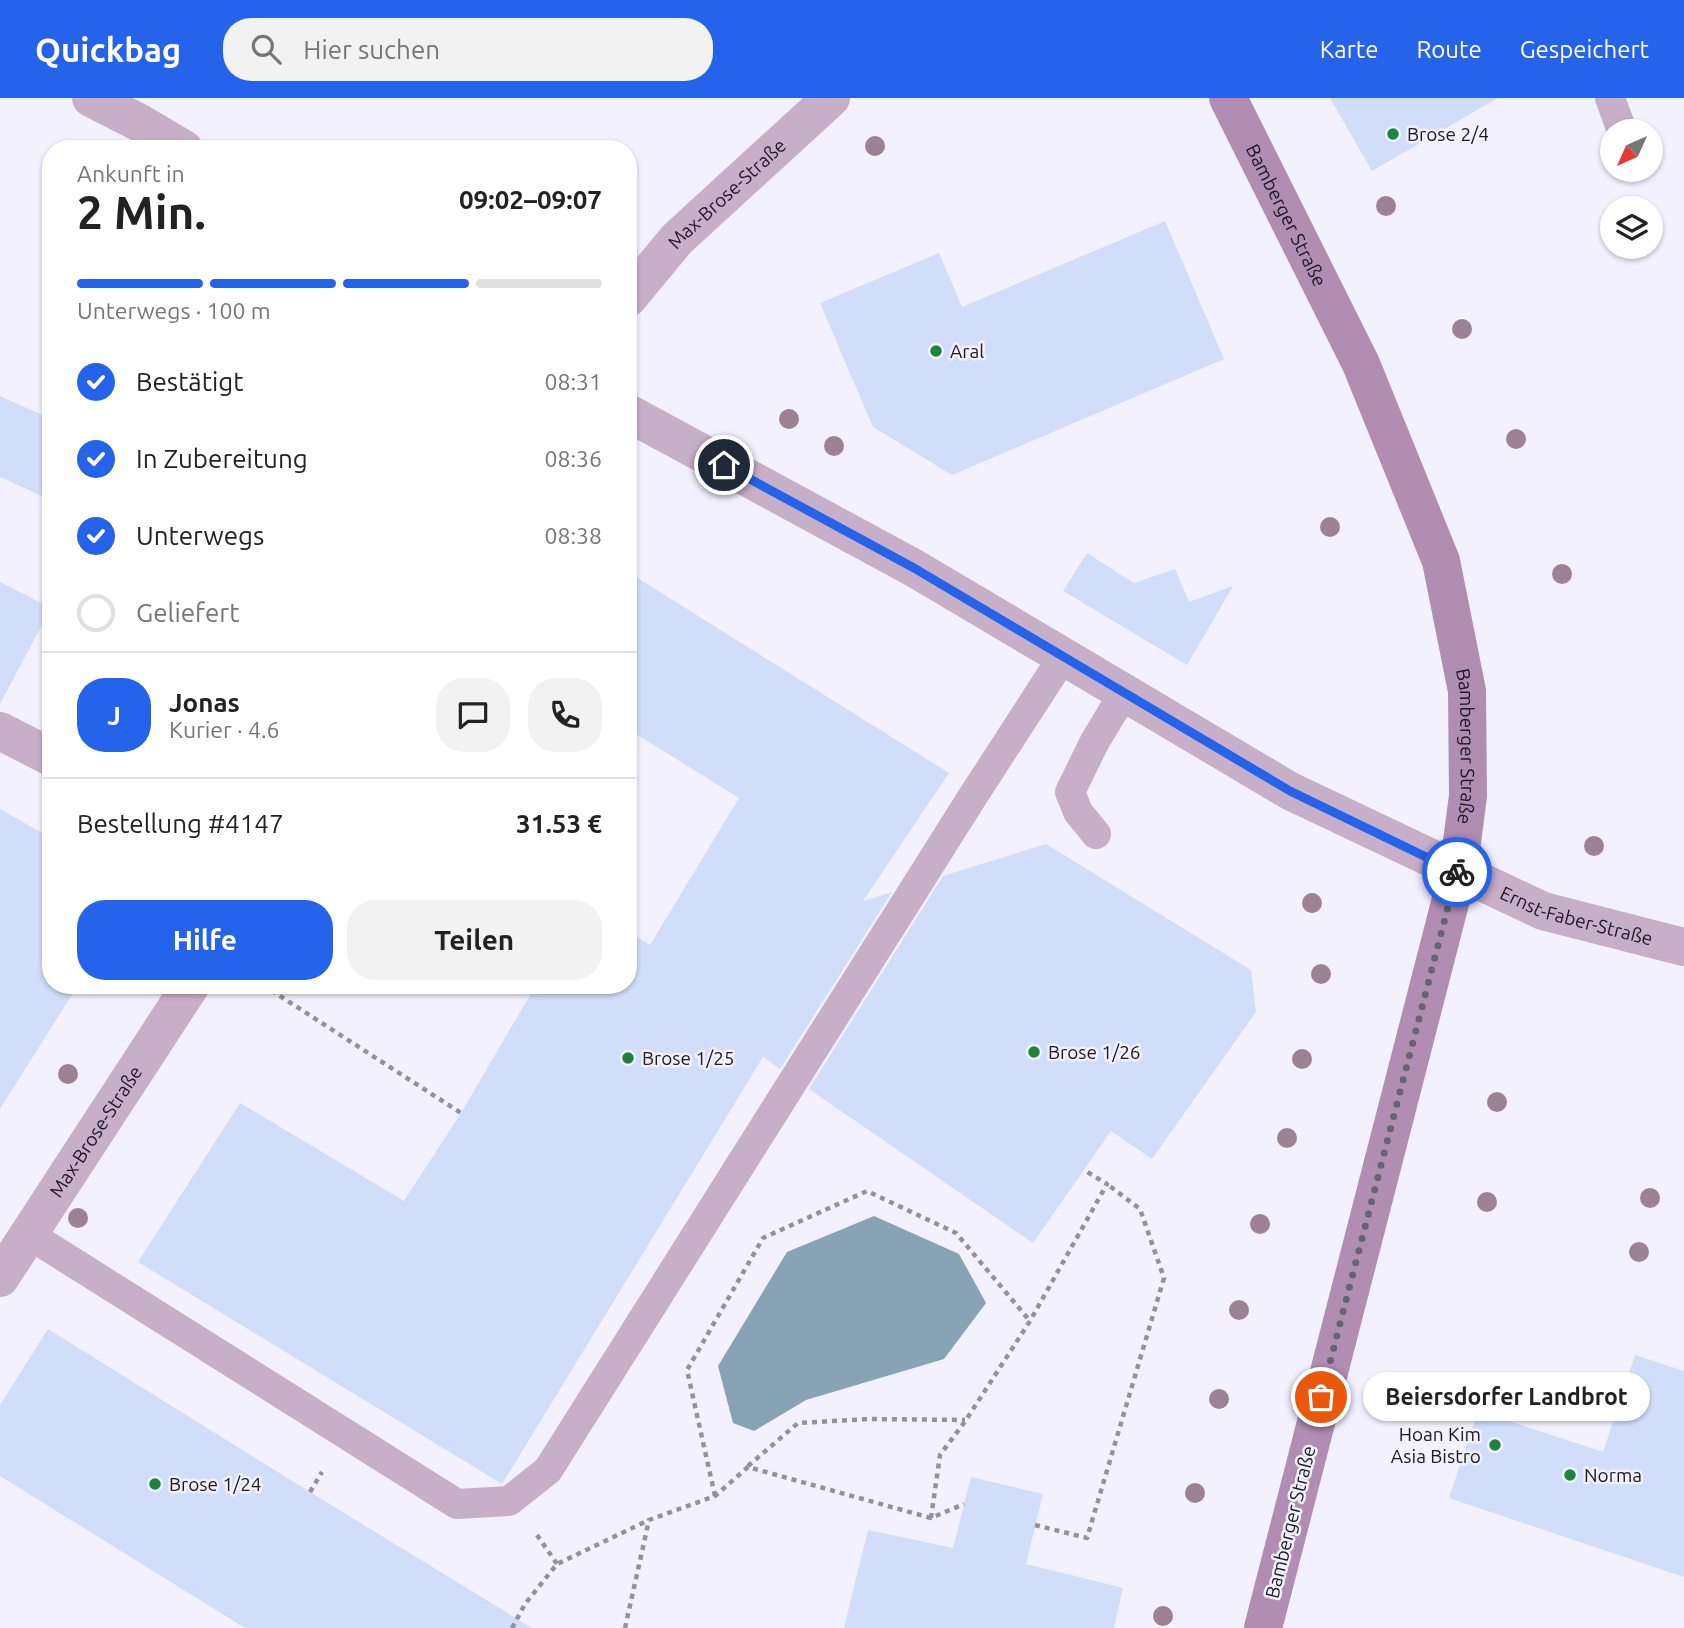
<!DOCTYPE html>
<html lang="de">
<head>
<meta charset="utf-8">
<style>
	:root { --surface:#fff; --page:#f2f2f2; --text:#222; --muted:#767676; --line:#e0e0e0; --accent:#2563eb }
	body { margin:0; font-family:Ubuntu,sans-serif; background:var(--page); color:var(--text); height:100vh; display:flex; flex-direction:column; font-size:26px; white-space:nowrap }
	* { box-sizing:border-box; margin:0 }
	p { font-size:23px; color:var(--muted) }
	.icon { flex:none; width:38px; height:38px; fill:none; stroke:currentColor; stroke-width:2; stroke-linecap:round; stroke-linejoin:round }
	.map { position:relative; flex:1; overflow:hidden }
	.panel { position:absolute; left:42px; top:42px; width:595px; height:854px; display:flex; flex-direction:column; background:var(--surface); border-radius:28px; box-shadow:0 2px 5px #0004 }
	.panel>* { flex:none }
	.needle { width:46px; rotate:225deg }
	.tools { position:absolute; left:1600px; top:21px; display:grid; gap:14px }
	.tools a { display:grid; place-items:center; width:63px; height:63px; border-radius:50%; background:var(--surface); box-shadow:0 2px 5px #0004; font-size:35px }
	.pin { position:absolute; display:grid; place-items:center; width:60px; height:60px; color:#fff; margin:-30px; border:4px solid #fff; border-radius:50%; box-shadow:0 2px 7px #0007 }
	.courier { position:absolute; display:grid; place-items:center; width:70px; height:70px; margin:-35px; border:5px solid #2563eb; border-radius:50%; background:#fff; color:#222; box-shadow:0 2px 9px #0007 }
	.bubble { position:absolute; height:49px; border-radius:24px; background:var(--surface); box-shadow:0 2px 5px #0004; font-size:23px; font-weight:700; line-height:49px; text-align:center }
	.overview em { font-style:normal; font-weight:700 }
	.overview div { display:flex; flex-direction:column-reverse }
	.overview { display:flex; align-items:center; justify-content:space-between; height:119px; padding:0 35px }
	h1 { font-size:46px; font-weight:700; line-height:52px }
	.bar { display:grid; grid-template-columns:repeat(4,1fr); gap:10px 7px; align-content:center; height:84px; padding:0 35px }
	.bar i { height:9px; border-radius:5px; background:var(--line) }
	.bar .active { background:var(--accent) }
	.bar p { grid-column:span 4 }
	.line { display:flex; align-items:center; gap:18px; padding:0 35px; border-top:2px solid var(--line) }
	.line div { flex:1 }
	.round { display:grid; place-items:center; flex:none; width:74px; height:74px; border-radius:28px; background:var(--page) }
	ol { padding:0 35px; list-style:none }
	li { display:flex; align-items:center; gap:21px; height:77px }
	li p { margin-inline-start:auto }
	li .icon { padding:7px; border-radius:50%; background:var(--accent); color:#fff; stroke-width:4 }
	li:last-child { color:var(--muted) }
	li i { width:38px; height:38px; border:4px solid var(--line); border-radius:50% }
	.cta { display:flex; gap:14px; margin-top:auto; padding:14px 35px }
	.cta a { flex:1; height:80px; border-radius:28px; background:var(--accent); color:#fff; font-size:28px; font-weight:700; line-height:80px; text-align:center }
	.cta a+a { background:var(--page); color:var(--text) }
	header { display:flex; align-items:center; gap:42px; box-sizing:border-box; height:98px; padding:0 35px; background:var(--accent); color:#fff }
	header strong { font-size:33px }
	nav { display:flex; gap:38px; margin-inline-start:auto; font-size:24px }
	.search { width:490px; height:63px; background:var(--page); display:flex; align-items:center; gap:18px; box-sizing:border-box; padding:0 24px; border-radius:28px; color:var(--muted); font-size:26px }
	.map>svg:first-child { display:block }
	.water { fill:#87a3b5 }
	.building { fill:#d1defa }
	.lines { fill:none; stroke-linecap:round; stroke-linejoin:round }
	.path { stroke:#94919d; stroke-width:4.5; stroke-dasharray:5 5; stroke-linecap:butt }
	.lane { stroke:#c7afc9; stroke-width:30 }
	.street { stroke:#c7afc9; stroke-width:38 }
	.secondary { stroke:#b18db4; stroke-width:38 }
	.tree { fill:#9c8294 }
	.done { stroke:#67646f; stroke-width:7; stroke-dasharray:0 12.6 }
	.route { stroke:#2563eb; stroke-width:9 }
	.poi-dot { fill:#1c853b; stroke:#f3f0ff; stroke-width:2.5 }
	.labels { text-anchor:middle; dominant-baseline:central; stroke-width:5; stroke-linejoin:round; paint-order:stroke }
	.poi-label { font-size:19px; fill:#1b1921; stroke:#f3f0ff; text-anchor:start }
	.street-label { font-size:19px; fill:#1b1921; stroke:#f3f0ff }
</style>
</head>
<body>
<header>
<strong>Quickbag</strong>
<div class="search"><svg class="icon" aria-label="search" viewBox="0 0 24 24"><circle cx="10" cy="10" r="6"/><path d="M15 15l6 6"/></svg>Hier suchen</div>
<nav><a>Karte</a><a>Route</a><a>Gespeichert</a></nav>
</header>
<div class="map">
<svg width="1684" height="1530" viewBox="0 0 1684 1530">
	<rect width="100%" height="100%" fill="#f3f0ff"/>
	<path class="water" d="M874,1118L959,1156L986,1205L944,1261L806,1302L754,1333L733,1325L718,1268L787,1154Z"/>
	<path class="building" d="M1330,0H1498L1372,73Z
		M1165,123L1224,261L952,377L873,329L820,205L939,155L962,209Z
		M0,298L51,321V402L0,379Z
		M1087,455L1134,485L1175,471L1189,504L1233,488L1187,567L1063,493Z
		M628,474L949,675L863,803L892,794L780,971L763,959L502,1386L138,1164L240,1005L404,1103L461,1015L536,887H628V833L650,847L739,700L628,631Z
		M0,484L51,510L0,606Z
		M0,711L51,740V887H78L0,1011Z
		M1046,746L1251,872L1256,914L1152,1061L1111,1033L1033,1145L809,991L943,778Z
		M48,1231L310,1394L532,1530H245L0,1378V1307Z
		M1635,1257L1684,1273V1479L1449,1400L1478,1313L1603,1354Z
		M971,1379L1043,1396L1026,1466L1123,1490L1114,1530H844L868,1432L953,1450Z"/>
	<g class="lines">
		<path class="path" d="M263,887L461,1015
			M748,1368L798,1325L869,1321L965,1322
			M310,1394L322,1374
			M715,1398L687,1272L763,1140L867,1093L956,1135L1030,1223
			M931,1420L940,1357L966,1322L1030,1223L1107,1086L1084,1072
			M1035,1427L1087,1440L1164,1180L1140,1111L1107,1086
			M537,1437L557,1466
			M512,1530L525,1506L557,1466L649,1422
			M625,1530L649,1422L715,1398L748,1369L931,1420L964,1406"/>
		<path class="lane" d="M1610,0L1622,33
			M1096,736L1078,714L1070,694L1095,643L1124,595
			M28,1136L457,1406L509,1403L548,1372L973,698L1063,559"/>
		<g class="street">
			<path d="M91,0L140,25L184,51"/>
			<path id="s1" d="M628,200L677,141L831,0"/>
			<path id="s2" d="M628,315L914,470L1290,693L1543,813L1684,849"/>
			<path d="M0,633L51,659"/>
			<path id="s3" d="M0,1180L191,887"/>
		</g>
		<path class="secondary" id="s4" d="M1228,0L1361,266L1441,463L1467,593L1468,698L1458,774L1263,1530"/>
	</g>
	<g class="tree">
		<circle cx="875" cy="48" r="10"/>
		<circle cx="1386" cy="108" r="10"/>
		<circle cx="1462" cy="231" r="10"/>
		<circle cx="789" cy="321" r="10"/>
		<circle cx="1516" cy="341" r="10"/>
		<circle cx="834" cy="348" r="10"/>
		<circle cx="1330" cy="429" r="10"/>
		<circle cx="1562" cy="476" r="10"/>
		<circle cx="1594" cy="748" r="10"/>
		<circle cx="1312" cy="805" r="10"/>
		<circle cx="1321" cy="876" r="10"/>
		<circle cx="1302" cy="961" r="10"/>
		<circle cx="68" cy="976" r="10"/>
		<circle cx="1497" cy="1004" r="10"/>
		<circle cx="1287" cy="1040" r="10"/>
		<circle cx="1650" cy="1100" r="10"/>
		<circle cx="1487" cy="1104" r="10"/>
		<circle cx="78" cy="1120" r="10"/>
		<circle cx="1260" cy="1126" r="10"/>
		<circle cx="1639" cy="1154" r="10"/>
		<circle cx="1239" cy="1212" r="10"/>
		<circle cx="1219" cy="1301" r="10"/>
		<circle cx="1195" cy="1395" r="10"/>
		<circle cx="1163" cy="1518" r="10"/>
	</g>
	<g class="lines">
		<path class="done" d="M1321,1299L1457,774"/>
		<path class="route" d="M724,367L914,470L1290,693L1457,774"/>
	</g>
	<g class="poi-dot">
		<circle cx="1393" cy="36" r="7"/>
		<circle cx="936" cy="253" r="7"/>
		<circle cx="1034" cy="954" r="7"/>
		<circle cx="628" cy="960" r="7"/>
		<circle cx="1495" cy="1347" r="7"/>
		<circle cx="1570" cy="1377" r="7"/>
		<circle cx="155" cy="1386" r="7"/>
	</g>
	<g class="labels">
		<g class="poi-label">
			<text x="1407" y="36">Brose 2/4</text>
			<text x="950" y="253">Aral</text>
			<text x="1048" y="954">Brose 1/26</text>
			<text x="642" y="960">Brose 1/25</text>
			<text x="1481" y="1336" text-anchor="end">Hoan Kim<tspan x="1481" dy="22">Asia Bistro</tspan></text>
			<text x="1584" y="1377">Norma</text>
			<text x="169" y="1386">Brose 1/24</text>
		</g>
		<g class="street-label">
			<text stroke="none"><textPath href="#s1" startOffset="144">Max-Brose-Straße</textPath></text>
			<text stroke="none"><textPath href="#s4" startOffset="131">Bamberger Straße</textPath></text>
			<text stroke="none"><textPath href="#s4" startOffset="698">Bamberger Straße</textPath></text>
			<text stroke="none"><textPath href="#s2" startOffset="1076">Ernst-Faber-Straße</textPath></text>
			<text stroke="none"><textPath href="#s3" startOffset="175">Max-Brose-Straße</textPath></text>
			<text transform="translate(1290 1424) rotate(-76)">Bamberger Straße</text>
		</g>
	</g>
</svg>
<div class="tools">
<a><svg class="needle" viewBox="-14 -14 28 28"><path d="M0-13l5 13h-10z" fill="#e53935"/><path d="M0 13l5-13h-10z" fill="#767676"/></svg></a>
<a><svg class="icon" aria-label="layers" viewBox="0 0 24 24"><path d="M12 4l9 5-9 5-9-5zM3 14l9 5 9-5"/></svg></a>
</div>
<div class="pin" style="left:1321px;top:1299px;background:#ea580c"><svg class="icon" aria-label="bag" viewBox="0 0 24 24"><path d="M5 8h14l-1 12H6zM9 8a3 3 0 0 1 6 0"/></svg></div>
<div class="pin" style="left:724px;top:367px;background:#1f2937"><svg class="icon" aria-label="home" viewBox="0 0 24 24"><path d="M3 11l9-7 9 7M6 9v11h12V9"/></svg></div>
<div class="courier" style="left:1457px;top:774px"><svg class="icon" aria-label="bike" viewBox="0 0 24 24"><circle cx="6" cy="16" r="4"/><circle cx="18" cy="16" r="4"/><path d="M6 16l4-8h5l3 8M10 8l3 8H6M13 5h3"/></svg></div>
<div class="bubble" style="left:1363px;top:1274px;width:287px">Beiersdorfer Landbrot</div>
<section class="panel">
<div class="overview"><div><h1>2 Min.</h1><p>Ankunft in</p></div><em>09:02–09:07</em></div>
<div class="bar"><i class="active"></i><i class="active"></i><i class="active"></i><i></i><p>Unterwegs · 100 m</p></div>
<ol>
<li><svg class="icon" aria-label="check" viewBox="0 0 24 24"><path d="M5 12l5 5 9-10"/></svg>Bestätigt<p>08:31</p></li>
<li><svg class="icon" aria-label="check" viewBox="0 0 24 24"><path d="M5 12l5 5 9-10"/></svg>In Zubereitung<p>08:36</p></li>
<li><svg class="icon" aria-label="check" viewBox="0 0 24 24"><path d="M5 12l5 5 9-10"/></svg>Unterwegs<p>08:38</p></li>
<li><i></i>Geliefert</li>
</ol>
<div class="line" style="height:126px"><b class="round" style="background:var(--accent);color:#fff">J</b><div><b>Jonas</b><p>Kurier · 4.6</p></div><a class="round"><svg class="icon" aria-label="chat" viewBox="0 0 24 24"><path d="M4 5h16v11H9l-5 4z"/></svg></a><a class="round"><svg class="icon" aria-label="phone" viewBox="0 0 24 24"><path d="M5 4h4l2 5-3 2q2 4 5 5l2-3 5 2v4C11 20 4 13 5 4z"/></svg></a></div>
<div class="line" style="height:91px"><div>Bestellung #4147</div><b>31.53 €</b></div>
<div class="cta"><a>Hilfe</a><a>Teilen</a></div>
</section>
</div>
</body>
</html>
